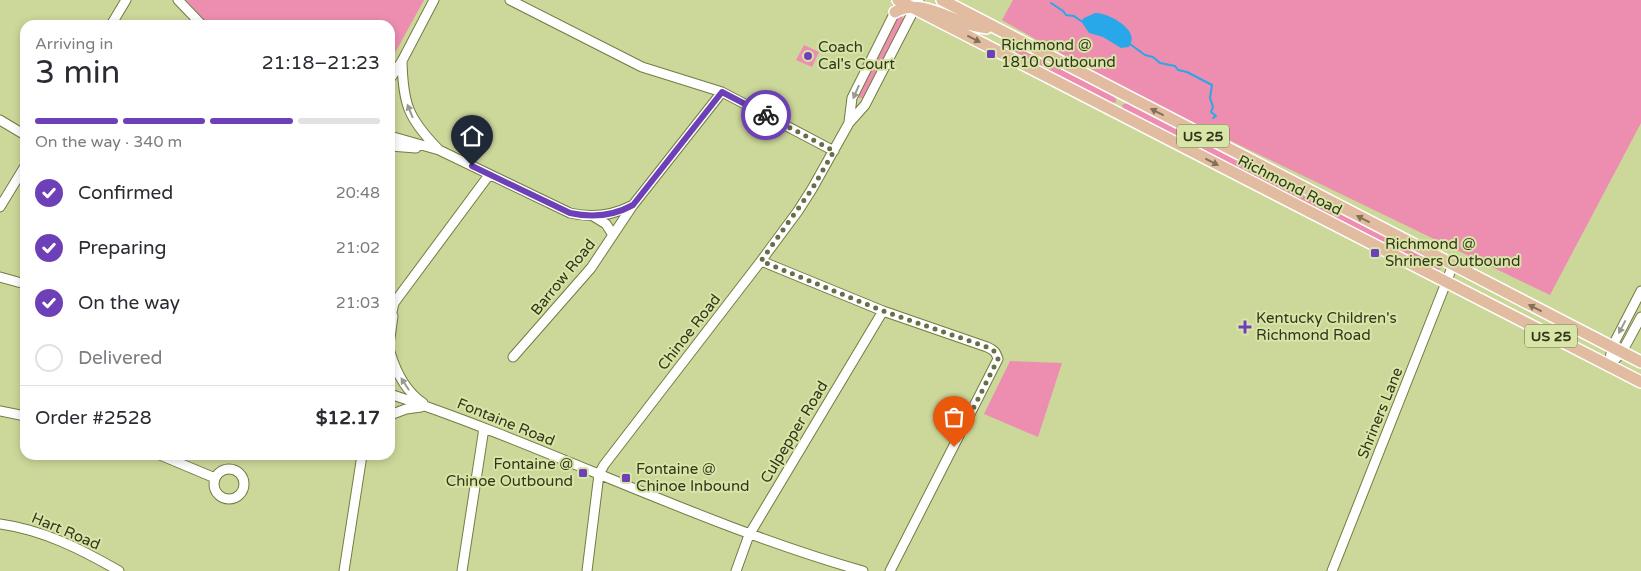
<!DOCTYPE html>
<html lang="en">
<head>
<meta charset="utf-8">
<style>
	:root { --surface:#fff; --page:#f7f7f7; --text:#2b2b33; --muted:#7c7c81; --line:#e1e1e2; --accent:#6e40b8 }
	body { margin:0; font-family:"Varela Round",sans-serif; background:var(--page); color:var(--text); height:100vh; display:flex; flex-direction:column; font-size:19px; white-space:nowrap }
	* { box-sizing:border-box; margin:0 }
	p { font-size:16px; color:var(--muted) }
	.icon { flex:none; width:28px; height:28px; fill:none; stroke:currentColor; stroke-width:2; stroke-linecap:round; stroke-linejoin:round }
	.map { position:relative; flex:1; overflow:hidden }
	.drawer { position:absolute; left:20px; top:20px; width:375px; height:440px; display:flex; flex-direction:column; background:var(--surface); border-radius:15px; box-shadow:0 2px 8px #0003 }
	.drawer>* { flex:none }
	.pin { position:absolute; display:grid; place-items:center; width:42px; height:42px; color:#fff; margin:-51px -21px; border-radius:50% 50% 50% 0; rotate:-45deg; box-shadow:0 0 5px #0007 }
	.pin .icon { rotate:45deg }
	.courier { position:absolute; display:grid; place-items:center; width:50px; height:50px; margin:-25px; border:4px solid #6e40b8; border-radius:50%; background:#fff; color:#222; box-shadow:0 1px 6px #0007 }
	.head em { font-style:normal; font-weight:600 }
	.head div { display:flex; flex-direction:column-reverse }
	.head { display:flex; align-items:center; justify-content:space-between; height:85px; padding:0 15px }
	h1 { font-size:32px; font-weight:600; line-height:38px }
	.bar { display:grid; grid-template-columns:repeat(4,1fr); gap:8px 5px; align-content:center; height:60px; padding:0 15px }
	.bar i { height:6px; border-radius:4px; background:var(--line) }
	.bar .selected { background:var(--accent) }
	.bar p { grid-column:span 4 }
	.line { display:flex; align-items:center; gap:12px; padding:0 15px; border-top:1px solid var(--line) }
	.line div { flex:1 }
	ol { padding:0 15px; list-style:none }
	li { display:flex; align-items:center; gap:15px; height:55px }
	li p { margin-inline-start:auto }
	li .icon { padding:5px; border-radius:50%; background:var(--accent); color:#fff; stroke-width:4 }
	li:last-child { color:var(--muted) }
	li i { width:28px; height:28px; border:2px solid var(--line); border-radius:50% }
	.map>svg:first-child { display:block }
	.green { fill:#ed8eb1 }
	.water { fill:#28a8e8 }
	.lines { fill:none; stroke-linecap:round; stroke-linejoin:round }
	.stream { stroke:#28a8e8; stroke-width:2 }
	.minor-casing { stroke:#727c42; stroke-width:11 }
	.major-casing { stroke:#fff; stroke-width:14 }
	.minor { stroke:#fff; stroke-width:9 }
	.major { stroke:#e2bca0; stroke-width:11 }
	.oneway { fill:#817257 }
	.oneway2 { fill:#989a8e }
	.done { stroke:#676e48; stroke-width:5; stroke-dasharray:0 9 }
	.route { stroke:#6e40b8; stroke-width:6 }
	.poi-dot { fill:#6e40b8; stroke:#d9e5a7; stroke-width:2 }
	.labels { text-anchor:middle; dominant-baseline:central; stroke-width:4; stroke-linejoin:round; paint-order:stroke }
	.shield { fill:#d9e5a7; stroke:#636a46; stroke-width:1 }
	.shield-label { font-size:14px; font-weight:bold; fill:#31351c }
	.poi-label { font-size:15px; fill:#31351c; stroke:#d9e5a7; text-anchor:start }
	.street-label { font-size:15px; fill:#31351c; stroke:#d9e5a7 }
</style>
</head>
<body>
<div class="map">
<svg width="1641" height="571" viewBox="0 0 1641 571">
	<rect width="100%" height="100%" fill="#ccd89a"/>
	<path class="green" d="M186,0H424L390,62V25H209Z
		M1013,0H1641V123L1550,295L1117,86L1002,20Z
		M899,15L905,19L865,98H859L857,95L897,16Z
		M1002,40L1113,95L1116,99V102L1111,104L999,47Z
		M804,45L819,52L812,67L796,60Z
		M1127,103L1438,263L1441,268L1437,272L1123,111L1122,105Z
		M1010,361L1062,363L1038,437L984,414Z"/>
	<path class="water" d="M1095,13C1105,12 1128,24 1131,35C1133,40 1130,44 1129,47L1121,48L1103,37L1089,33L1081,21L1084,18Z"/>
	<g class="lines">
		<path class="stream" d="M1051,3L1063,11L1066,15L1074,16L1081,21
			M1130,44L1145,55L1153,57L1160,63L1175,66L1178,70L1187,72L1212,85L1210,98L1213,107L1211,112L1216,116L1213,118"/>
		<defs>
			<path id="minor" d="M178,0L202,25
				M510,0L642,67L722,92L834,151
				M111,25L126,0
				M402,61C403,104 408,118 438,149
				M390,79L402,61L434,0
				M0,120L25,135
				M849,122L852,98L898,6
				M390,136L439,150L570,213C591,218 611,216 631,206
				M390,146L416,148
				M0,207L25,166
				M593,216L606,224L613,235
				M761,261L883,311L987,347C994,350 996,352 998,359L890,571
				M0,277L25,284
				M390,321L394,303L489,175
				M390,338L393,316
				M390,352C396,372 405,391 423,403
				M513,357L591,268L633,205L722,92
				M1609,366L1612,347L1641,291
				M1609,366L1622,352L1641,317
				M390,394C550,447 701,525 863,571
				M0,411L25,416
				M390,415L406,409L421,407
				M160,455L215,478
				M214 484a15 15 0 1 1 30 0a15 15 0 1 1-30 0Z
				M0,524C43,530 81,549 119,571
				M344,571L362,455
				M462,571L484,428
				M587,571L599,474L604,465L761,261L798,211L812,189L849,123L865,105L919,0
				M736,571L749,535L883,311
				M1332,571L1453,265"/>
			<path id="major" d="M898,0L1641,382
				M942,0L1641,362
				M895,12C913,0 939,13 959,21C968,25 977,26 986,28"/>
		</defs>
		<use href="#minor" class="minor-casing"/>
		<use href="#major" class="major-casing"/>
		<use href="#minor" class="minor"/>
		<use href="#major" class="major"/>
	</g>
	<defs><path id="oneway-solid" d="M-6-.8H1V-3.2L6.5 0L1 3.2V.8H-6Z" transform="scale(1.25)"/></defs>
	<g class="oneway">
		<use href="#oneway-solid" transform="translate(974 39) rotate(27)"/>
		<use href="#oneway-solid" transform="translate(1157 112) rotate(-153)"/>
		<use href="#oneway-solid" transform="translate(1212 162) rotate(27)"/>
		<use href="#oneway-solid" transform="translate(1363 219) rotate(-153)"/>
		<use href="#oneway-solid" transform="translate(1535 308) rotate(-153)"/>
	</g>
	<g class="oneway2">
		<use href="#oneway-solid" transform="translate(856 92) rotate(114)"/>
		<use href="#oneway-solid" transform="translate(410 111) rotate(-112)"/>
		<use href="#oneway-solid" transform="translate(1622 327) rotate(118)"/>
		<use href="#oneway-solid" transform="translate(405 384) rotate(-123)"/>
	</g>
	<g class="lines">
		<path class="done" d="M766,115L834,151L812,189L761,261L883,311L987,347C994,350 996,352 998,359L954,447"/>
		<path class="route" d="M472,166L570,213C592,218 613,216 633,205L722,92L766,115"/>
	</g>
	<g class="poi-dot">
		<rect x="986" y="49" width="10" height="10" rx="2.5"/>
		<circle cx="808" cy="56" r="5"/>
		<rect x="1370" y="248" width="10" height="10" rx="2.5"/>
		<path d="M1242.5 319.5h5v5h5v5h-5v5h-5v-5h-5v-5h5z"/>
		<rect x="578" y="468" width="10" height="10" rx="2.5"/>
		<rect x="621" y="473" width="10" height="10" rx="2.5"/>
	</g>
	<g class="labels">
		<g class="shield">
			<rect x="1177" y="124.5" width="52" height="23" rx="4"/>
			<rect x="1525" y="324.5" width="52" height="23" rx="4"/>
		</g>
		<g class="shield-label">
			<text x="1203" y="136">US 25</text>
			<text x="1551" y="336">US 25</text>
		</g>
		<g class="poi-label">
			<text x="1001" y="45">Richmond @<tspan x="1001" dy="17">1810 Outbound</tspan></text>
			<text x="818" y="47">Coach<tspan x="818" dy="17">Cal's Court</tspan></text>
			<text x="1385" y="244">Richmond @<tspan x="1385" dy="17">Shriners Outbound</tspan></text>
			<text x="1256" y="318">Kentucky Children's<tspan x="1256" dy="17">Richmond Road</tspan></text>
			<text x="573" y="464" text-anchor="end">Fontaine @<tspan x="573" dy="17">Chinoe Outbound</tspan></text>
			<text x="636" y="469">Fontaine @<tspan x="636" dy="17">Chinoe Inbound</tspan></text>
		</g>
		<g class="street-label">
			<text transform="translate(1290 185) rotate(27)">Richmond Road</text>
			<text transform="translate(563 277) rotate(-51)">Barrow Road</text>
			<text transform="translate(689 332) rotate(-52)">Chinoe Road</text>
			<text transform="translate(1380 413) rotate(-68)">Shriners Lane</text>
			<text transform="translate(506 422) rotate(22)">Fontaine Road</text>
			<text transform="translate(794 432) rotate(-59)">Culpepper Road</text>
			<text transform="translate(66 531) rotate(23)">Hart Road</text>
		</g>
	</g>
</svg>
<div class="pin" style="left:954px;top:447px;background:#ea580c"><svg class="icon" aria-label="bag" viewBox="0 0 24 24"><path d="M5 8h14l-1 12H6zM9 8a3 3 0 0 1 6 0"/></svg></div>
<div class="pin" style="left:472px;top:166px;background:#1f2937"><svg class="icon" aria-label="home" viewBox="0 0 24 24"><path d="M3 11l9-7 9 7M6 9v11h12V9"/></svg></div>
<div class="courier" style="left:766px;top:115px"><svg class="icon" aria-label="bike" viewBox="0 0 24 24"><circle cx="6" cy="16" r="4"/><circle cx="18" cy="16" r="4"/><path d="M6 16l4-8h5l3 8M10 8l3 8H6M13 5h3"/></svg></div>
<section class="drawer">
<div class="head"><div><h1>3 min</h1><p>Arriving in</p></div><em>21:18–21:23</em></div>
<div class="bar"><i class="selected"></i><i class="selected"></i><i class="selected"></i><i></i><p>On the way · 340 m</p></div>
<ol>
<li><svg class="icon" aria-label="check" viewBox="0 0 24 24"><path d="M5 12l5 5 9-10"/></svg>Confirmed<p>20:48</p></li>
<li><svg class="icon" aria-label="check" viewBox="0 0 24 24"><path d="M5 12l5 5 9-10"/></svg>Preparing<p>21:02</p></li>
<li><svg class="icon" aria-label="check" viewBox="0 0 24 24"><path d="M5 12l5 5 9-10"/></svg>On the way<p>21:03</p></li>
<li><i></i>Delivered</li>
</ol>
<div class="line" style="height:65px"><div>Order #2528</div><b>$12.17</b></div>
</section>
</div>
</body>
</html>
